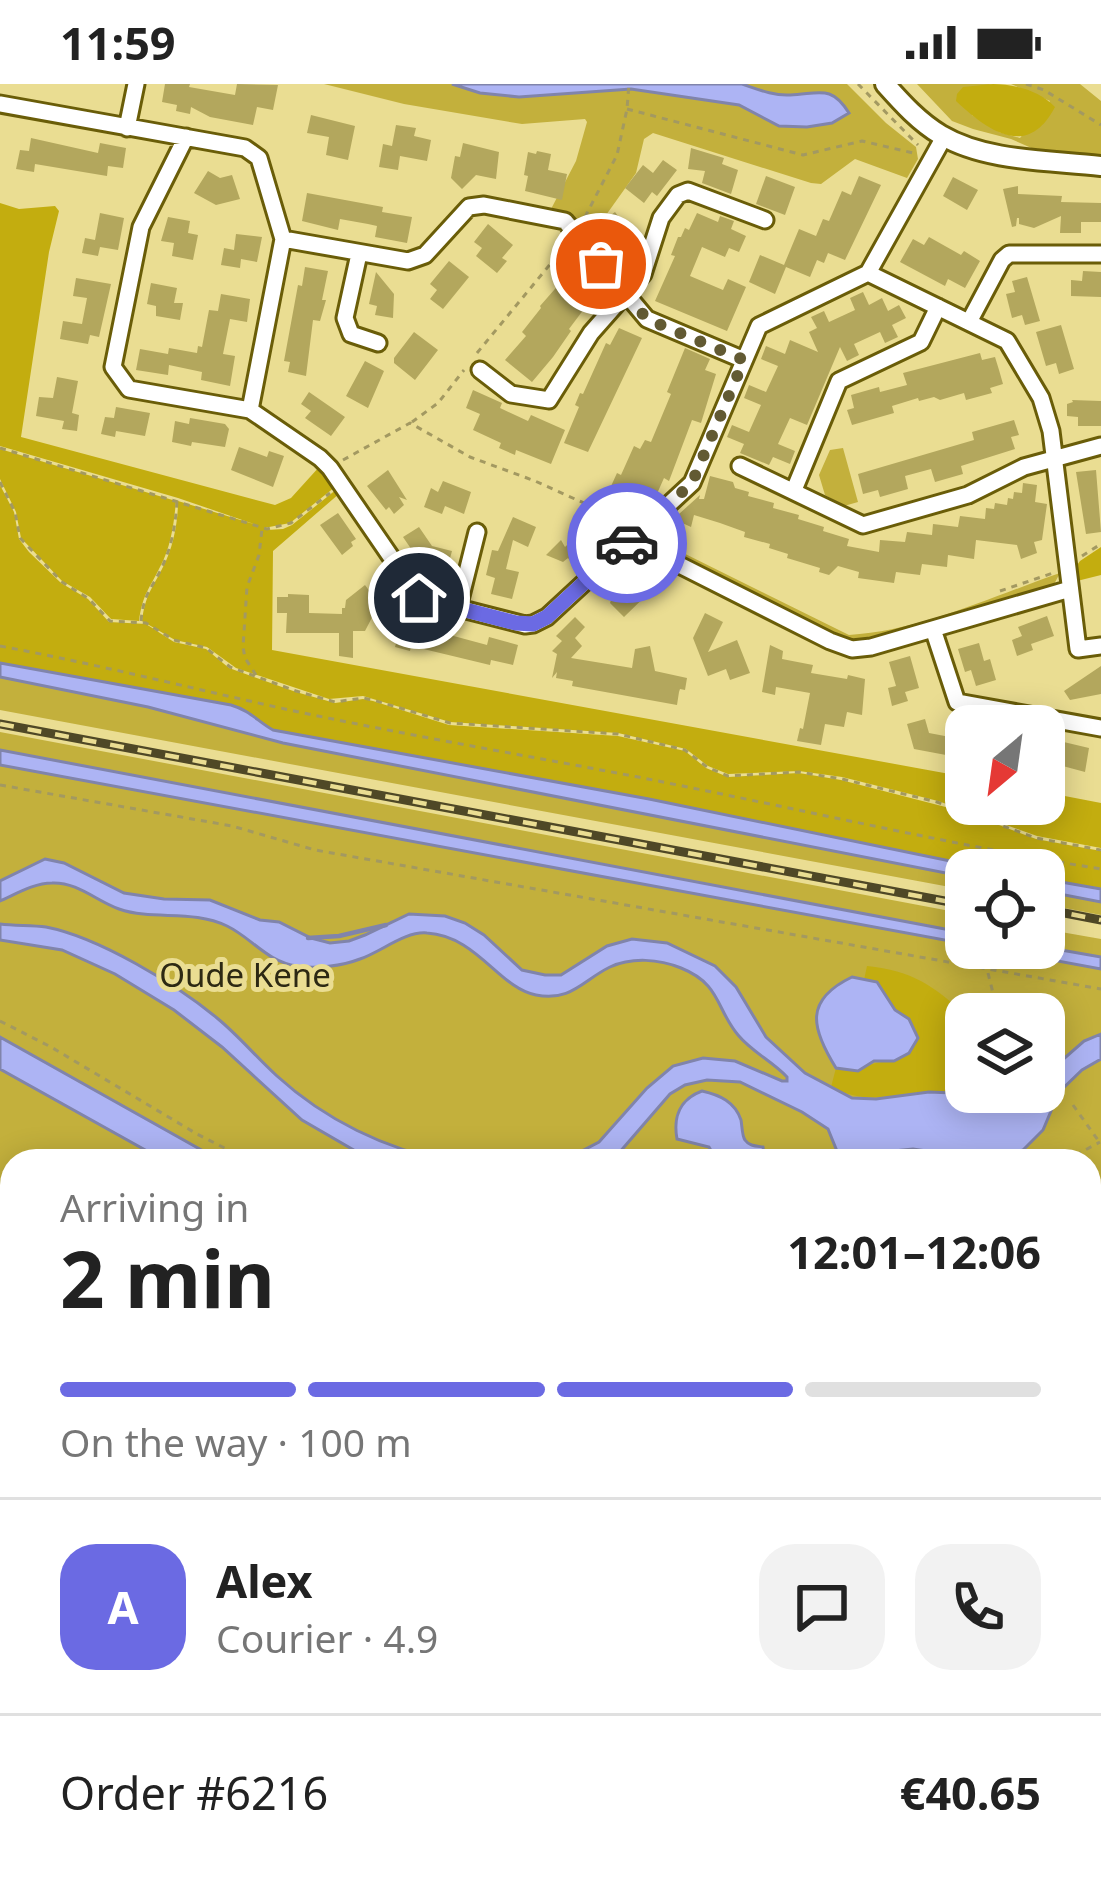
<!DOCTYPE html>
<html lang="en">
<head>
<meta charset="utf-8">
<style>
	:root { --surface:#fff; --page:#f2f2f2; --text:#222; --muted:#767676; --line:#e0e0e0; --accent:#6b6ae3 }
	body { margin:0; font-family:"Noto Sans",sans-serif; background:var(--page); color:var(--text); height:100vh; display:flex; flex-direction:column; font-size:45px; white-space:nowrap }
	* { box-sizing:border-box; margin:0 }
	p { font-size:39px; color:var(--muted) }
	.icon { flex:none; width:66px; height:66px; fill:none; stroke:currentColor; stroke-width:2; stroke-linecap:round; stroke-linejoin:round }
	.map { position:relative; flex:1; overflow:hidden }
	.details { position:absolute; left:0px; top:1065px; width:1101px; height:744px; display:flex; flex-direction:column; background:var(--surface); border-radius:36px 36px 0 0; box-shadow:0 6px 30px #0003 }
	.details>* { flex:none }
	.needle { width:78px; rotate:209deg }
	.buttons { position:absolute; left:945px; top:621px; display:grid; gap:24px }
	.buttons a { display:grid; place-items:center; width:120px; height:120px; border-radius:24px; background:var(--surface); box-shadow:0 6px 30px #0003; font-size:60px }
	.pin { position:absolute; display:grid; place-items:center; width:102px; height:102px; color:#fff; margin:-51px; border:6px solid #fff; border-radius:50%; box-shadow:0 3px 12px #0007 }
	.courier { position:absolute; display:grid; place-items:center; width:120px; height:120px; margin:-60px; border:9px solid #6b6ae3; border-radius:50%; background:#fff; color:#222; box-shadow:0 3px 15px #0007 }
	.summary em { font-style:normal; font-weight:700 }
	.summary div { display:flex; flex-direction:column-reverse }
	.summary { display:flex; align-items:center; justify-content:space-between; height:204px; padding:0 60px }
	h1 { font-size:78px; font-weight:700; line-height:90px }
	.bar { display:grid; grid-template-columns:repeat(4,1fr); gap:18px 12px; align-content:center; height:144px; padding:0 60px }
	.bar i { height:15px; border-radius:9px; background:var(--line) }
	.bar .active { background:var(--accent) }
	.bar p { grid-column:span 4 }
	.line { display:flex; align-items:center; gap:30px; padding:0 60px; border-top:3px solid var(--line) }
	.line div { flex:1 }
	.round { display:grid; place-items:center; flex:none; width:126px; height:126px; border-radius:36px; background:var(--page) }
	.status { display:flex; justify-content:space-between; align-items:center; height:84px; padding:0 60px; background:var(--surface); direction:ltr }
	.status svg { height:33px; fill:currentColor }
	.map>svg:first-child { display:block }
	.green { fill:#c3b03c; fill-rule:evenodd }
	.forest { fill:#c3ad0f }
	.water { fill:#adb4f4; stroke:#8084ab; stroke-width:3 }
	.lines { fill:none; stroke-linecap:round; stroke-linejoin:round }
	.stream { stroke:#8084ab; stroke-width:4.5 }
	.building { fill:#b3a75d }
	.minor-casing { stroke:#6a5d08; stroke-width:21 }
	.tertiary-casing { stroke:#6a5d08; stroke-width:24 }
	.path { stroke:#a39961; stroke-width:3; stroke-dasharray:6 6; stroke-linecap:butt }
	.minor { stroke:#fff; stroke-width:15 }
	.tertiary { stroke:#fff; stroke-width:18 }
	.rail-casing { stroke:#4f4826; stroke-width:9 }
	.rail { stroke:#eadd92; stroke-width:4.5; stroke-dasharray:14; stroke-linecap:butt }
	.done { stroke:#625a33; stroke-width:12; stroke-dasharray:0 21.6 }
	.route { stroke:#6b6ae3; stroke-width:15 }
	.labels { text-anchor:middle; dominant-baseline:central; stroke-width:10; stroke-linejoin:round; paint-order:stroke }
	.park-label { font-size:33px; fill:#2d2913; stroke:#eadd92 }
</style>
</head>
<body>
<div class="status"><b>11:59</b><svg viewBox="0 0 49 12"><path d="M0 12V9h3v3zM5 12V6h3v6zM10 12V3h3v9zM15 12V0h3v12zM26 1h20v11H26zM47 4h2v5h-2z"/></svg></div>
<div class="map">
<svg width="1101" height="1809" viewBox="0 0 1101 1809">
	<rect width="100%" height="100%" fill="#eadd92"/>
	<path class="green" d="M324,0H452L480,9L519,13L631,5L739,21L779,42L848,28C831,0 818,10 789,11C773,12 757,5 742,0H847L886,39L916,63L918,75L907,94L855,75L821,100L811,99L653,49L644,55L636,89L589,155L574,134L550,127L576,77L587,38L585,35L522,40L404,20Z
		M917,0H993L984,2L972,31L999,48L1020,54L1050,17L1011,0H1080L1101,17V73L1043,69L1011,55L973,45L952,37Z
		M843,364L858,418L844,422L825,411L819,391L830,366Z
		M653,454L849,551C921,547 993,512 1060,489L1052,504L868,557L848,558L658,464Z
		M0,593L148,623L283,659L966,793V806L0,626Z
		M0,648L966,830V864H1044V845L1101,855V1095L1089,1098V1077H205L0,977ZM966,930H1044V1008H966Z
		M1044,807L1101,818V831L1044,820Z
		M0,985L165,1077H12V1797H651L650,1809H0Z
		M1101,1103V1809H705V1797H1089V1108Z"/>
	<path class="forest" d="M993,0C1015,0 1040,7 1055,23C1028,75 989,48 956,17L957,10L963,3Z
		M0,119L19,125L55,122L59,127L49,168L21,353L275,421L291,414L320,382L335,403L290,439L264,444L267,446L283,445L292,441L337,405L340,409L273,467L272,566L966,693V720H1044V708L1101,719V764L1037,752L938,717L842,693L799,687L728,690L708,682L686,665L618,649L450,638L363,612L329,615L236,584L207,563L175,556L142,537C145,511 152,505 163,483C173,464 178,439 178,417L257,441L178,414L0,362Z
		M0,365L176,417C174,439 171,463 160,483C149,506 143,509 139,537L111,535L90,513L62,497L21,454L16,428L0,395Z
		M0,401L14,428L19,455L29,468L61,499L88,515L109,538L146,540L174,558L206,565L229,584L296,608L335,619L363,615L373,617L449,641L618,652L685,667L706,684L728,693L799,689L841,696L965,728L1036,755L1101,767V805L1044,795V786H994L957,779L649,715L273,646C257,637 250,627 231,621L0,579Z
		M1101,463V491L1077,497L1075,484L1080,477Z
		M867,882C912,887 934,901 966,932V1008C953,1008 940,1007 926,1008C888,1011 867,1021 831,1003L836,984C862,988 869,977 894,977L909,935L895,926L877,899L864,896Z"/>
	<path class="water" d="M452,0H742C757,5 773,12 790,11C819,10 831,0 849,29L832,39L807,43L779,42L739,21L631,5L519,13L480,9Z
		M0,579L231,621C251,627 257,637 273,646L649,715L994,786H966V793L283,659L148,623L0,593Z
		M0,666L966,849V860L0,681Z
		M45,775L64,779L124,809L164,815L210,816L260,836L279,838L311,854L330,859L349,857L365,851L409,830L445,832L465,839L484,851L522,886L545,891H561L607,862L632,855L667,859L715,882L736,903L766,953L805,989L852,1014L876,1015L929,1008L1001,1011L1044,1008V992L1084,957L1101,950V975L1082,986L1055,1012L1051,1027L1043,1046L1023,1066L994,1077L913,1065L884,1068L868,1077H841L828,1045L802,1028L740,998L707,996L685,1001L670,1010L612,1077H554L572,1072L599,1058L647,1004L673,982L703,974L735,977L782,997H787V993C772,977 752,968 738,951C716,925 721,900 681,884C659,875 632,873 610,883C583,896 571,918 536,911C499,904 477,852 427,849C405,847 381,868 360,875C342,882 316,885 297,882C267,878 252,854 227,842C192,825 154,837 119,825C96,817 78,798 52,799C34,799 16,810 0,817V797Z
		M1044,795L1101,805V818L1044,807Z
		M0,840C15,842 31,841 46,843C98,853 176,900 217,934C239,952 256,973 277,992C324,1035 386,1066 449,1077L371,1076L302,1036L222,963L174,926L115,890L62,866L0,856Z
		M1044,863L1101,873V885L987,864Z
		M852,893L877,898L895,926L909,935L918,954L909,969L894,977H874L858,987L836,984C811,944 804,916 852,893Z
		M0,953L221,1077H165L0,985Z
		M702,1007C720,1011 735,1018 741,1036C742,1041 742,1052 745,1056C749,1062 756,1062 763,1063L765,1077H709L713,1070L709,1063L677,1055C673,1033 680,1015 702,1007Z"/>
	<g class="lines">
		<path class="stream" d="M308,854L339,852L386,841"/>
	</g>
	<path class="building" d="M165,0H190L189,3L235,11L237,0L278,1L273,26L257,23L253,41L210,33L191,23L190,30L176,27L177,21L162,18Z
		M311,31L355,42L348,76L326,71L329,53L307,49Z
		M396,41L416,44L414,52L431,56L427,77L400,72L398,86L379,83L383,60L392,62Z
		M31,54L98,69L100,59L126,64L123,84L108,82L107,92L35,80L34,88L16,85L20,66L29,67Z
		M463,59L499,68L496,95L476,91L462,105L451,94L455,72L460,73Z
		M691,64L724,74L722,80L738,86L731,110L702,99L705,87L688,85Z
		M537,67L551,70L548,86L567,90L562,116L525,107L528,92L524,91L528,68L536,70Z
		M663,76L677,86L657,112L652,108L644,119L625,104L643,81L653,89Z
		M208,87L220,94L232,91L240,115L216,121L194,109Z
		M766,92L795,103L785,131L756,120Z
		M859,92L881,101L845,176L828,169L824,179L817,176L810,193L786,183L775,210L749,198L760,171L784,181L799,145L816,152L823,135L829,137L842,107L851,111Z
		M953,93L978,106L967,126L943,112Z
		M1018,102V110L1062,112L1061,118L1101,119V138H1081V149H1060L1061,132L1034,144L1019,140V134H1017L1016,142L1012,143L1003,105Z
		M307,109L383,123L382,128L412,133L407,159L375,153L377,142L368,140L340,135L338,146L302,137Z
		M615,128L639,161L621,175L602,149L608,144L603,137Z
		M100,129L124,134L118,166L100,163L98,172L82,169L85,154L95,156Z
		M697,129L718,138L720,132L734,137L731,145L746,152L739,168L729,164L725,173L702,163L690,192L723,206L728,195L746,203L727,247L655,217L675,172L671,171L678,153H681L685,144L689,146Z
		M168,133L190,137L188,149L198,151L193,176L172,172L174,159L161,157Z
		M488,140L513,161L502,174L507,177L497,189L476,172L482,164L474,158Z
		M236,150L262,153L257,178L241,175L240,184L221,181L224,164L234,166Z
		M929,153L961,171L964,167L980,177L965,204L948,195L945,202L900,178L913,155L924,161Z
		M449,177L469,193L443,225L430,215L437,206L430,200Z
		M576,181L599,205L569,245L571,247L553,273L532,298L505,276L526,252L522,248L541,224L540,222Z
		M305,183L328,187L322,216H326L320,237L313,236L306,292L288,288L290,278L284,277L298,201L302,202Z
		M1083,187L1101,188V213L1071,212V196L1082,197Z
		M376,188L394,210L393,234L375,231L377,222L369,220Z
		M1027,193L1040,237L1025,241L1022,231L1012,234L1006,210L1015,208L1012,197Z
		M76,194L111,200L99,253L90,251L88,260L60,255L63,237L82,240L87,214L73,212Z
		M151,199L177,204L174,219H183L180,236L156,232V222L147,220Z
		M863,208L869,221L882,214L888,227L899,221L906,234L892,241L898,253L885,259L880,248L854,260L859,271L847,277L840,263L807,341L790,334L778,360L795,367L790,380L773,373L769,381L740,369L744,360L727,353L732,341L749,348L761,321L744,314L749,301L766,308L778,282L761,275L766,262L785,270L790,256L818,268L809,248L817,244L811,233L824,227L829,238L855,226L850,214Z
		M221,210L250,215L247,238L230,235L223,270L235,272L230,302L201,296L202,288L169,281L168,291L136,286L140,265L168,270L169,264L197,269L198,262L202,263L209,226L218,227Z
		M1061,241L1074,285L1059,290L1056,279L1046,282L1036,248Z
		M619,244L642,254L588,368L564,359L579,323L575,321L580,309L583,310L606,259L610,261Z
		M414,248L438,266L415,296L394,279V274Z
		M685,264L710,275L705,286L716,290L701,339L692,336L669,397L664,394L656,412L650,409L640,429L607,411L617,389L621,391L634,362L640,365L645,356L651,358L671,310L667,308Z
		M980,269L982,276L995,273L999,286L1003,300L990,304L992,309L966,316L964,309L940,316L934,313L919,317L918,314L892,322L894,329L852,341L847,326L854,324L851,311L879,303L880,308L907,301L903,289Z
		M365,277L384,287L368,324L346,312Z
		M57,293L78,297L72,329L79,331L77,347L62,345L64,337L36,332L39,313L53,314Z
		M473,306L502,319L500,324L528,337L531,331L565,346L551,380L516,366L515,371L499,364L501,359L473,346L480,330L466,324Z
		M309,308L345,333L331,352L305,334L311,327L301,320Z
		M1072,316L1101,317V342H1078V333L1067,332V320L1073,318Z
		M116,323L150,329L145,352L116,347L115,353L101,350L105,333L114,334Z
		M190,334L225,340L229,345L225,363L192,358L191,362L172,358L175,337L189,340Z
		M1014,336L1019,351L1011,353L1015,365L961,382L963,390L935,398L931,385L905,392L908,405L880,413L878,406L863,410L858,390L974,356L972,348Z
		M239,363L267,373L269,367L284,372L273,403L231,386Z
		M388,386L407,416L399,413L404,421L394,430L389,423L386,426L367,402Z
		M1096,386L1101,448L1086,450L1076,388Z
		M710,392L733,398L735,404L749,408L748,412L774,419L773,424L799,431L798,435L824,443L823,447L849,455L847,462L879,468L880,456L905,458L907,448L932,451L933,440L958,443L960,432L985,435L986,424L994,425L995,419L1007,421L1008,414L1013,415L1014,408L1022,409L1023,399L1037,401L1035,418L1047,420L1042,456L1034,458L1037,469L1021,475L1017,461L976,456L974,475L948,471L947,483L922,480L920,491L896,488L894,499L858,494L859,488L838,482L829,491L819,488L820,484L787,474L788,470L769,464L770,460L744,453L745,448L720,439L694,431L691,443L678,437L679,430L700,411L699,415H704Z
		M443,397L471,408L464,430L445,422L442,430L424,423L431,404L438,408Z
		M338,429L356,455L351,458L353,462L342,471L320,441Z
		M513,433L536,443L528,463L513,456L506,485L519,488L512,515L491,510L495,494L486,491L492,466L498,467Z
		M419,443L432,462L452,467L447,485L420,478L403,453Z
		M583,446L595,461L574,481L568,474L563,478L546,471L561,456L565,463Z
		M637,481L658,491L660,498L624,533L610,519L616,502L610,499L626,484Z
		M365,501L379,520L365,547H353V574L339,572V549H286L287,529H277V513H288V510L309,511V529L342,530V524H345L346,516Z
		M705,529L723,538L708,568L737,556L750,589L730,596L726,585L708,592L693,554Z
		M1047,532L1054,552L1031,560L1033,566L1017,572L1012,556L1022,552L1018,543Z
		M575,533L585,543L575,554L582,562L571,574L632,584L635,565L650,562L655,587L687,594L685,606L680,605L679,608L677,621L572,602L573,597L556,594L557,588L552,594L557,570L552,567L562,557L556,552Z
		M402,536L431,544L433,537L453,542L450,551L487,561L489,553L518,561L513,581L491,576L490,581L411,562L410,567L395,563Z
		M979,559L984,577L990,575L996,596L976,602L971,586L965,588L958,565Z
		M770,561L783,567L782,575L813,581L811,589L847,595L848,591L865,595L862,631L847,628L844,643L825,640L821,661L797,657L800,644L803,645L810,609L776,603L775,611L762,608Z
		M910,572L919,604L905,608L908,617L892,622L888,604L896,602L889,578Z
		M1101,582V610L1070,616L1064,607Z
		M925,635L929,649L950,653L946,671L914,665L907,640Z
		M1051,655L1089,664L1085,688L1059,681L1060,674L1048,672Z"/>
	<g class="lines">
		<defs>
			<path id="minor" d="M0,20L245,64L259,74L283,155L250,326
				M127,44L136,0
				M186,53L141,143L113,283L129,305L250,326L320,374L330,384L419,514L525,541L533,540L547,533L692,399L759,242L868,189L944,53
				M283,155L408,177L425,171L469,123L484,121L565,137L647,235L744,276
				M359,170L345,234L351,250L378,259
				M868,189L1007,257L1041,314L1051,347L1078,565L1101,562
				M969,238L1002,176L1009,170H1101
				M480,286L511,310L549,316L591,249L643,190L661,134L678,111L688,107L765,136
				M740,382L863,441L968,411L1024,383L1101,362
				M794,406L839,297L921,258L938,223
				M630,456L830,557L852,565L871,563L1070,505
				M458,524L477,448
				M933,545L957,618L1101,644"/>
			<path id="tertiary" d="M885,0C902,19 919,38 941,51C987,78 1050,76 1101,82"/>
		</defs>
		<use href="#minor" class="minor-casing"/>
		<use href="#tertiary" class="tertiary-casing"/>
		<path class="path" d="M858,0L918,61
			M1026,0L1044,6L1101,41
			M627,25L803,71L862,57L913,69
			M585,133L617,71L627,25L629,0
			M477,269L566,161
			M412,338L438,319L464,286
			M0,364L267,445L291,439L330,409
			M343,376L410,339L470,373L535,397L626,438
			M0,398L15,428L20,454L62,498L89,515L110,537L146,539L174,556L206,564L230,583L296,607L335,618L363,614L373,616L450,639L618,650L685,666L707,683L728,692L799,688L842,695L937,718L1036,754L1101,766
			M1082,472L1101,460
			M1000,507L1053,489
			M141,537C144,508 151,507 162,483C172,462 176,438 177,416
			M0,562C96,580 190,604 285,625C396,649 506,668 617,689C779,720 939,759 1101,785
			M256,591L245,574L243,563L247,503L259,471L262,445
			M0,701L232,742L315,766L1101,905
			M988,889L993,909L1008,930
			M0,937L51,963L197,1050L250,1077
			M1073,1021L1100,1059
			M1065,1077L1100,1058"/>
		<use href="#minor" class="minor"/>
		<use href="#tertiary" class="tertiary"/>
		<defs>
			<path id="rail" d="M0,640L966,821
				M1044,825L1101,836"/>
		</defs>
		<use href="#rail" class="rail-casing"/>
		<use href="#rail" class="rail"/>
	</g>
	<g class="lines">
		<path class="done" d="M601,180L647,235L744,276L692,399L627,459"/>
		<path class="route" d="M419,514L516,539L533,540L547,533L627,459"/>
	</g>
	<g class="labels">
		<g class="park-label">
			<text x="245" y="890">Oude Kene</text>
		</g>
	</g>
</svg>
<div class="buttons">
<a><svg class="needle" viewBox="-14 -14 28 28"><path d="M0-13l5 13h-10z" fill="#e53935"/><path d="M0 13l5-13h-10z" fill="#767676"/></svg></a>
<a><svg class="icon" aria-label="locate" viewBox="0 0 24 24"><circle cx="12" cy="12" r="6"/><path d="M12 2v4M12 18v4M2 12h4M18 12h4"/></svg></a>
<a><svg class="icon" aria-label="layers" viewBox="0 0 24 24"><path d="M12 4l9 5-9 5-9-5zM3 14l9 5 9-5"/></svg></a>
</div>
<div class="pin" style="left:601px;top:180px;background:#ea580c"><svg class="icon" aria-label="bag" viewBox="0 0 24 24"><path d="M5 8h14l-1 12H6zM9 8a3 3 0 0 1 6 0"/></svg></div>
<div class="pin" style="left:419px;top:514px;background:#1f2937"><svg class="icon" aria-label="home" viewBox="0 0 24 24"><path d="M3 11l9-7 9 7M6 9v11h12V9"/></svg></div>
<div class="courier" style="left:627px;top:459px"><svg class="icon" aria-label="car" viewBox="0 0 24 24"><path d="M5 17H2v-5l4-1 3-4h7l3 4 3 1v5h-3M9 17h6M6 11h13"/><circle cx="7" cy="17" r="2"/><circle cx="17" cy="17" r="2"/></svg></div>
<section class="details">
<div class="summary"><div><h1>2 min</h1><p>Arriving in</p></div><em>12:01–12:06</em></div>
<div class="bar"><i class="active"></i><i class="active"></i><i class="active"></i><i></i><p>On the way · 100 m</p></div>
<div class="line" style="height:216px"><b class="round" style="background:var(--accent);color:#fff">A</b><div><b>Alex</b><p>Courier · 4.9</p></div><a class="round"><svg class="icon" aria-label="chat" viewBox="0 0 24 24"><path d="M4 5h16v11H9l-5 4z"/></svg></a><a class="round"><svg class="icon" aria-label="phone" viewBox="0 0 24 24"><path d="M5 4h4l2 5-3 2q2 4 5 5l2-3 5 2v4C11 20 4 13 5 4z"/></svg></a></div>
<div class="line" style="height:156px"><div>Order #6216</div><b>€40.65</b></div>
</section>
</div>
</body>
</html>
